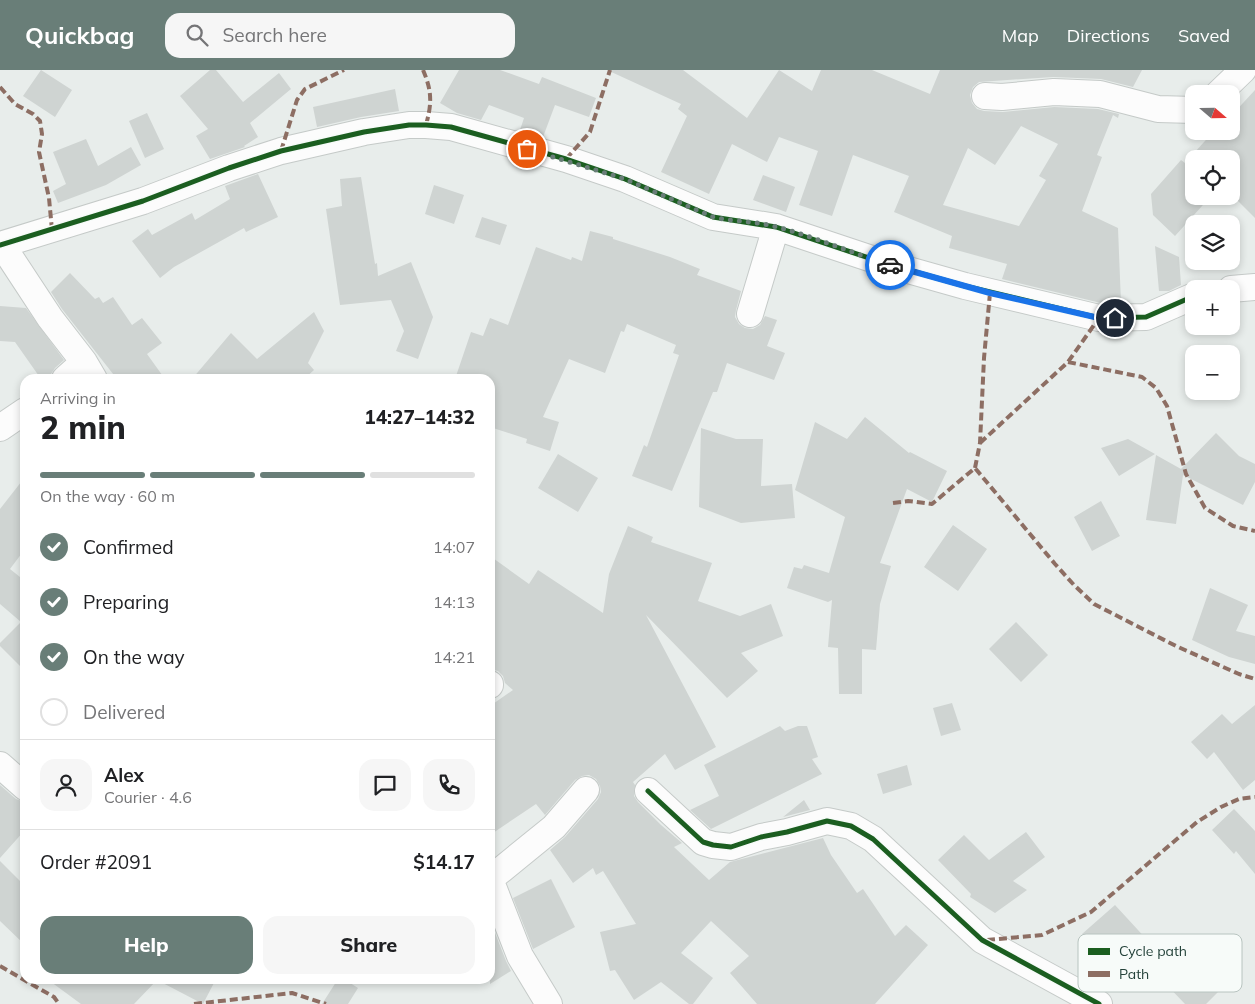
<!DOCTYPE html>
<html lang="en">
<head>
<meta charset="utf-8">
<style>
	:root { --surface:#fff; --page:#f6f6f6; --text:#202124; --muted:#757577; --line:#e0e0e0; --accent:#697e78 }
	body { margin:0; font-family:Mulish,sans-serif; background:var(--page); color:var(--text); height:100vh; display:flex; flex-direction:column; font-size:19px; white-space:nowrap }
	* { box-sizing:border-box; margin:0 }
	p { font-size:16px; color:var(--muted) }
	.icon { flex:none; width:28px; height:28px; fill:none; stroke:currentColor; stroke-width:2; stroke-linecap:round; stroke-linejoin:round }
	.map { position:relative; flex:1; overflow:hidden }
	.sheet { position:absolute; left:20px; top:304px; width:475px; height:610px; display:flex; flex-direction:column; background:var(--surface); border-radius:15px; box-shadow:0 2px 8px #0003 }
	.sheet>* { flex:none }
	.needle { width:32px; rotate:110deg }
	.controls { position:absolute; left:1185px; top:15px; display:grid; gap:10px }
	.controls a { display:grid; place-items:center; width:55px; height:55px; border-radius:10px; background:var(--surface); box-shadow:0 2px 8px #0003; font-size:25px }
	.pin { position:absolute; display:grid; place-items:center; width:42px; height:42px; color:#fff; margin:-21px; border:2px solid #fff; border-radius:50%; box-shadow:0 1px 5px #0007 }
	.courier { position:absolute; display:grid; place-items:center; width:50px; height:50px; margin:-25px; border:4px solid #1a73e8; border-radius:50%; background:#fff; color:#222; box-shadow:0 1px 6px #0007 }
	.head em { font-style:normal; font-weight:800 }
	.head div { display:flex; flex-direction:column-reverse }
	.head { display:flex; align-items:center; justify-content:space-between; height:85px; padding:0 20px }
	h1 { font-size:32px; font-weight:800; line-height:38px }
	.bar { display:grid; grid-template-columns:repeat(4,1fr); gap:8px 5px; align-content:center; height:60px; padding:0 20px }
	.bar i { height:6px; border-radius:4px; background:var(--line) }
	.bar .on { background:var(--accent) }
	.bar p { grid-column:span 4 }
	.line { display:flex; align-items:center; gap:12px; padding:0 20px; border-top:1px solid var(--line) }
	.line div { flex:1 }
	.round { display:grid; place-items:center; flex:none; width:52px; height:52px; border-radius:15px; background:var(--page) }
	ol { padding:0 20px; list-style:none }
	li { display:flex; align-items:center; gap:15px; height:55px }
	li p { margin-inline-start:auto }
	li .icon { padding:5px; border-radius:50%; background:var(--accent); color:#fff; stroke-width:4 }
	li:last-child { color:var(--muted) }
	li i { width:28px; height:28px; border:2px solid var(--line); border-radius:50% }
	.action { display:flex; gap:10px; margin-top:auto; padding:10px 20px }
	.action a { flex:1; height:58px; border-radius:15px; background:var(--accent); color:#fff; font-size:20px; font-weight:800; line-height:58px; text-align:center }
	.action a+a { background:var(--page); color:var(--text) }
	header { display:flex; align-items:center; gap:30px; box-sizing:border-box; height:70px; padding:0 25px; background:var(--accent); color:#fff }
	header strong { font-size:24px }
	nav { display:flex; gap:28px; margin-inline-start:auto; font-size:18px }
	.search { width:350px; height:45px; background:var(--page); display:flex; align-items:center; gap:12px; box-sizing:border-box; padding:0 18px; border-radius:15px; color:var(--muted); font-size:19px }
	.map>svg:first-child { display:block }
	.building { fill:#cfd4d2; fill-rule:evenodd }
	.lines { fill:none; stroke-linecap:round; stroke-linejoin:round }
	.street-casing { stroke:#c5cac8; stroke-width:28 }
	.street { stroke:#fcfcfc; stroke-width:26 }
	.quiet { stroke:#8d6e63; stroke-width:4; stroke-dasharray:8 4; stroke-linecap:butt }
	.cycleway-casing { stroke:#f7fbf9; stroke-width:8 }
	.cycleway { stroke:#1b5e20; stroke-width:5 }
	.done { stroke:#697e78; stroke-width:5; stroke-dasharray:0 9 }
	.route { stroke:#1a73e8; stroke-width:6 }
	.key { fill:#f7fbf9; stroke:#b8c4c0; stroke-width:1 }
	.key-label { font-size:14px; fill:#24423a }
</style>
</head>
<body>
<header>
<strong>Quickbag</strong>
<div class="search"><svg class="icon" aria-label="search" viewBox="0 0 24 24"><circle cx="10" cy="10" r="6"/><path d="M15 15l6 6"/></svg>Search here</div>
<nav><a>Map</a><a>Directions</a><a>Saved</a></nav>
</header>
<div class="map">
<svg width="1255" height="934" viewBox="0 0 1255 934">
	<rect width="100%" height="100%" fill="#e8edeb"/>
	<path class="building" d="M41,0L72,20L55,47L23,26Z
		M210,0H216L243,32L279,3L291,19L250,53L258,67L244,76L245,77L210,89L196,66L208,59L180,26Z
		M459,0H500L539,14L542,7L596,28L589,47L555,35L543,67L520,60L524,48L489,35L481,50L457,43L440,33Z
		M607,0H683L747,48L779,0L812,21L821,0H872L930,24L940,0H1142L1133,17L1101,9L1053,7L979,12L973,17L970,25L972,33L977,39L984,41L1003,42L1054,37L1098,39L1119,44L1118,48L1113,45L1097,85L1102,87L1082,141L1118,158L1121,233H1101L1002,209L1007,194L949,178L952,166L894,142L909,106L853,85L832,146L799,135L818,81L779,67L767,92L732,74L709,124L661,102L687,46L678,39L681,34ZM1021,56L1058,74L1039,106L1046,110L1019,156L943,135L968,78L995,95Z
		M395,19L399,41L361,47L317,57L313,37Z
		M1255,20V148L1231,124V89H1194V126H1211L1175,166L1153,145L1151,124L1181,90L1185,93L1214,61H1231V46Z
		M147,43L164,79L145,88L129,51Z
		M86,69L98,96L131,77L141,95L106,115L58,133L53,121L66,114L53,82Z
		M258,104L278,147L246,162L244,158L174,197L160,208L132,171L148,159L152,165L192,143L195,150L230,129L225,116Z
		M763,105L795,117L786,142L753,130Z
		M361,107L375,194L377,193L378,206L411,192L433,247L418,289L396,281L404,261L391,230L340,235L326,139L342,136L340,109Z
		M434,115L464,125L454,154L425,144Z
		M482,147L507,155L500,175L475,167Z
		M590,161L613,167V169L670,187L700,199L697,205L741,221L736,240L735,247L739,254L745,258L753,259L760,255L765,246L777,250L767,276L785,283L774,310L727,293L717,322H713L672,421L632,406L644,375L647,377L679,285L673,283L676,275L627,254L624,262L621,261L605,303L569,289L543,347L559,352L550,381L526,373L527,369L490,357V309H455L471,262L483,266L490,248L508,255L536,177L571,190L572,187L582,191Z
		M1155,176L1179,187L1181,215L1169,221H1159Z
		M70,203L95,229L99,227L103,233L113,227L132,255L142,248L162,273L147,284L165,309H117L62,239L51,222Z
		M0,236L26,238L64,290L55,298L51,304L50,309H41L15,272L0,271Z
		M314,242L324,261L308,293L314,300L304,309H192L231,263L257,289Z
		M865,347L909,383L910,382L947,401L932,432L907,419L880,493L891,496L880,534L876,580L862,579V624H839L838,578L828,577L832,530L828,532L787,518L794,497L802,499L804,495L829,503L845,447L795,420L815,352L847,369Z
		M701,358L736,369H763L761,416L792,414L795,448L741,453L699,437Z
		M1216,363L1239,386L1255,394V412L1243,435L1183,405L1176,454L1146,450L1156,385L1181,399Z
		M1128,369L1155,384L1119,406L1101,378Z
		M558,384L598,408L578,442L538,418Z
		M25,407V479L10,499L25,511V601L0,576V573L21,552L0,534V439Z
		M1101,431L1120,466L1092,481L1074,447Z
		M953,455L987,479L958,521L924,497Z
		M628,456L653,467L651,472L712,493L698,531L740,546L771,534L783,566L741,583L758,601L727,628L646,545L716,677L675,700L665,684L633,712L635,715L634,726L638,732L661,755L682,773L674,777L709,810L730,792L823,768L831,785L857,823L863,819L895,866L906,855L928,875L875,934H757L730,903L749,886L711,851L681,883L713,908L693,934H689L661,912L634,930L615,900L610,901L600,862L636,854L603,801L596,805L593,798L573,813L550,780L565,767L598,729L601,722L600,716L596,709L589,705L582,706L575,710L545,745L536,734L490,765V636L513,620L505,613L503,606L498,601L490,599V486L529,514L538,500L603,543L609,504Z
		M1210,518L1248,535L1236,561L1255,566V594L1229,587L1192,570Z
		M1016,552L1048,585L1021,612L989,579Z
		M952,633L961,660L941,666L933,638Z
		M1255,635V710L1243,720L1214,682L1207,689L1191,672L1222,644L1232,654Z
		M780,656L785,661L798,656H807L818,687L812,689L822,704L711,759L690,740L719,726L704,695Z
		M907,695L912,715L883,724L877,704Z
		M0,715L16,729L25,732V760L0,788Z
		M804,730L810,740L783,747Z
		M1234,739L1255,761V804L1236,781L1234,784L1212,760Z
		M1026,762L1045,787L1013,811L1027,820L995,843L970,827L971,824L938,790L964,765L989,790Z
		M0,791L25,816V875L0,851Z
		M551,809L575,857L533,879L513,828Z
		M1115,835L1161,885L1128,915L1082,864Z
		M490,850L506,891L511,901L490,914Z
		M1185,886L1218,922L1206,934H1185L1161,909Z
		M47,909H216L203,934L157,910L134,934H81Z
		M338,909H344L358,918L348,934H322Z"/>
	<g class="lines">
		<defs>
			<path id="street" d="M1218,24L1243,0
				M985,26L1002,27L1054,22L1100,24L1158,39L1194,40
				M0,175L143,131L229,98L281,81L364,62L409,55H426L451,57L566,89L625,109L713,147L776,157L887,194L965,216L1099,248L1146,247L1194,226
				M2,175L50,248L84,292L94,309
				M1231,219L1255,217
				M750,244L776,157
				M65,309L84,292
				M0,358L25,341
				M490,615V614
				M0,695L25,717
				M648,721L703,772L713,775L731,777L761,767L787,762L827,751L851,756L873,769L982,870L1099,934
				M549,934L520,886L490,809L554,757L586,720"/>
		</defs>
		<use href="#street" class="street-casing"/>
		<use href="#street" class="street"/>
		<path class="quiet" d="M423,0C432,21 432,33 426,55
			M0,17L15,34L33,44L40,51L42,64L39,82L49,128L52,160
			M281,81L297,30L305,19L344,0
			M566,89L590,62L610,0
			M1068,292L1142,307L1156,318L1167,336L1186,404L1205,438L1233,456L1255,461
			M980,373L1068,292L1099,248
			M975,398L980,373L984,288L990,223
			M893,433L908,431L932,434L975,398L1055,494L1074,515L1094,534L1176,576L1239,604L1255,609
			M987,870L1042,865L1091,842L1197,752L1221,737L1239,729L1255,727
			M0,896L54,927L59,934
			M194,934L292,923L326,934"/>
		<defs>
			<path id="cycleway" d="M0,175L143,131L229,98L281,81L364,62L409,55H426L451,57L566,89L625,109L713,147L776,157L887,194L965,216L1099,248L1146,247L1194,226
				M648,721L703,772L713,775L731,777L761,767L787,762L827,751L851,756L873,769L982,870L1099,934"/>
		</defs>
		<use href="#cycleway" class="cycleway-casing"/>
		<use href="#cycleway" class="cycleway"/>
	</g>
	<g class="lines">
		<path class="done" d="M527,79L625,109L713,147C734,152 756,151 777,157C815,167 852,183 890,195"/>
		<path class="route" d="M890,195L990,223L1099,248H1115"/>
	</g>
	<rect x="1078" y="864" width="164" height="58" rx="8" class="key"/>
	<rect x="1088" y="878" width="22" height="7" fill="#1b5e20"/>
	<rect x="1088" y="901" width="22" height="6" fill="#8d6e63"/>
	<g class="key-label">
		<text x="1119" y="886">Cycle path</text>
		<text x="1119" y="909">Path</text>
	</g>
</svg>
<div class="controls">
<a><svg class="needle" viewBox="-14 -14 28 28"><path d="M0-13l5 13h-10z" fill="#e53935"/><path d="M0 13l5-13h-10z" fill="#757577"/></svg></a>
<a><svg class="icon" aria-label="locate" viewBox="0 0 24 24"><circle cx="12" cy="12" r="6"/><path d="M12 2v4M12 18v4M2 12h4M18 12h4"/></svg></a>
<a><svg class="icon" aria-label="layers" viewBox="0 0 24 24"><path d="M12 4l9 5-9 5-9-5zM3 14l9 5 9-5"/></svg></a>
<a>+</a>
<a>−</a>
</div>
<div class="pin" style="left:527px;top:79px;background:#ea580c"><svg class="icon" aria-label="bag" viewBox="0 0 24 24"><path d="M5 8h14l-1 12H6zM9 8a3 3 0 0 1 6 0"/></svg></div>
<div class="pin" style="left:1115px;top:248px;background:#1f2937"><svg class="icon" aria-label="home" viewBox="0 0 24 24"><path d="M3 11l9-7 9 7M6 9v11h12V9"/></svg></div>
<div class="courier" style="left:890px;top:195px"><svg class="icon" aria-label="car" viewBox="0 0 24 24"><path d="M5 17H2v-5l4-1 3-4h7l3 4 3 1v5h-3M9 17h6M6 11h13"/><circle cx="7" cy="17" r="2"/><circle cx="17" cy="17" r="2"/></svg></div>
<section class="sheet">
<div class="head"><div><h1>2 min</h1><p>Arriving in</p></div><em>14:27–14:32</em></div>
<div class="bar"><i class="on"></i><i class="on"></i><i class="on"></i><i></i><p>On the way · 60 m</p></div>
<ol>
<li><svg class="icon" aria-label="check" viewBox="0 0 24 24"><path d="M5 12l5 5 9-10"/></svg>Confirmed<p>14:07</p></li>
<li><svg class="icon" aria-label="check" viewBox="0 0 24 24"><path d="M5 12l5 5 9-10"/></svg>Preparing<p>14:13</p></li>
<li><svg class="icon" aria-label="check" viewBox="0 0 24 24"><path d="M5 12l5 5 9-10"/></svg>On the way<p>14:21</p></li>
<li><i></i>Delivered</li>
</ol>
<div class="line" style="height:90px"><a class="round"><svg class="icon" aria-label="person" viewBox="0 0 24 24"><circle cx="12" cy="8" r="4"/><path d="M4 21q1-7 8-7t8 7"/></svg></a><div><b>Alex</b><p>Courier · 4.6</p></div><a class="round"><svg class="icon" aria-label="chat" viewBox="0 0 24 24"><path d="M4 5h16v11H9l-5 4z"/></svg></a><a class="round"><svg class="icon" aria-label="phone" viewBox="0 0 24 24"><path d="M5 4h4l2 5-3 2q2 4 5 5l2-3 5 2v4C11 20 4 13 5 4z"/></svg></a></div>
<div class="line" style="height:65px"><div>Order #2091</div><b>$14.17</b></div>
<div class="action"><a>Help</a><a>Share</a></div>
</section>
</div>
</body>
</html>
